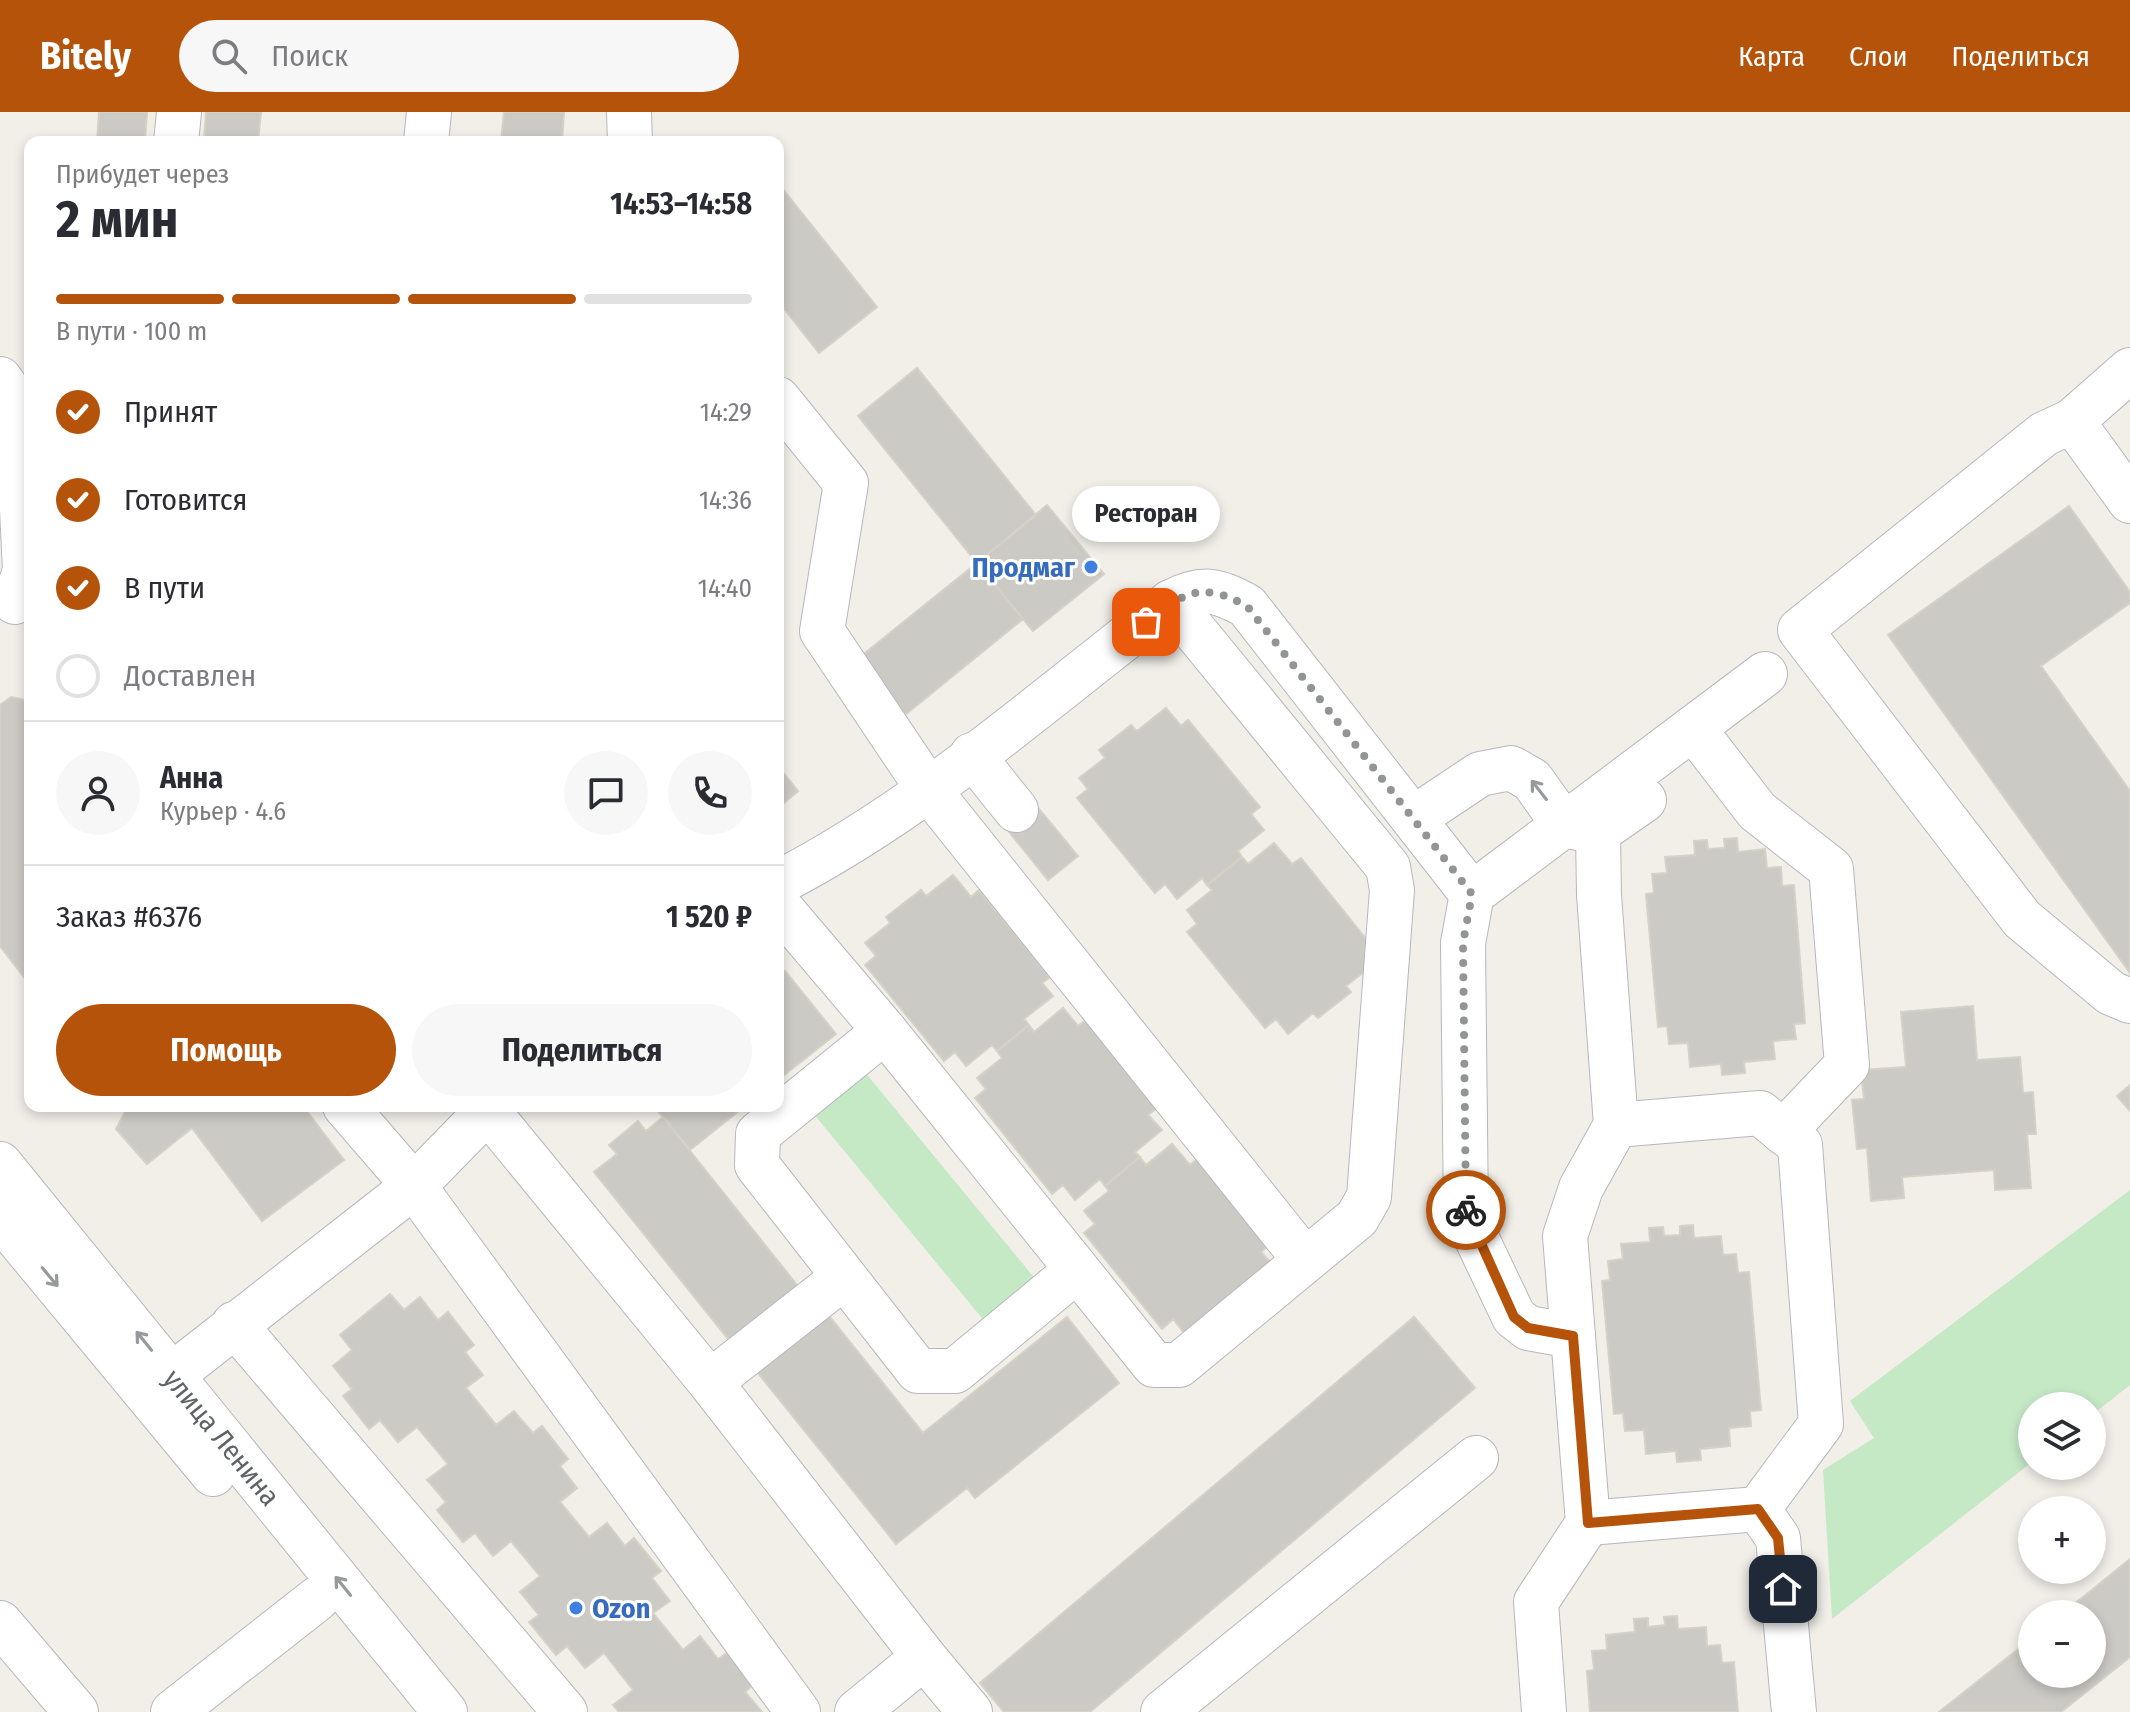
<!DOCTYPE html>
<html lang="ru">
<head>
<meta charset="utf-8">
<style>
	:root { --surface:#fff; --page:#f7f7f7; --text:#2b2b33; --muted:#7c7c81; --line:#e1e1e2; --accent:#b45309 }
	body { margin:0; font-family:"Fira Sans Condensed",sans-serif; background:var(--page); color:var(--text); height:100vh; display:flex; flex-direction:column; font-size:30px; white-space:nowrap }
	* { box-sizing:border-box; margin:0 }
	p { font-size:26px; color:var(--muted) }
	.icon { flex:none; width:44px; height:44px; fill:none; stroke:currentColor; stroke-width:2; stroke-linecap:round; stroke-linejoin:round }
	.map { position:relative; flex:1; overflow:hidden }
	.drawer { position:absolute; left:24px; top:24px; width:760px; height:976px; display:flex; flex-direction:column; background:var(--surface); border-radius:16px; box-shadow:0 4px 12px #0003 }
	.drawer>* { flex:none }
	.fabs { position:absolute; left:2018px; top:1280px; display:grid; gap:16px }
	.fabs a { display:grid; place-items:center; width:88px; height:88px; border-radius:50%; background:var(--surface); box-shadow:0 4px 12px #0003; font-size:40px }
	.pin { position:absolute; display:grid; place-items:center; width:68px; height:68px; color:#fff; margin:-34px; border-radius:16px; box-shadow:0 4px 12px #0006 }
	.courier { position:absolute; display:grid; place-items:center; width:80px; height:80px; margin:-40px; border:6px solid #b45309; border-radius:50%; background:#fff; color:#222; box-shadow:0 2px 10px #0007 }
	.bubble { position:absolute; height:56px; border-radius:28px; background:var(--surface); box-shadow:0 4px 12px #0003; font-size:26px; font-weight:700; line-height:56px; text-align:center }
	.head em { font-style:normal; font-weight:700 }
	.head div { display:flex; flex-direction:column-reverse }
	.head { display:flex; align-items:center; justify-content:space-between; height:136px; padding:0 32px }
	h1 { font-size:52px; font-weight:700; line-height:60px }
	.bar { display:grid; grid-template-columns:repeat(4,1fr); gap:12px 8px; align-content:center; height:96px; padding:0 32px }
	.bar i { height:10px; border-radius:6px; background:var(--line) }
	.bar .active { background:var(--accent) }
	.bar p { grid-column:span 4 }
	.line { display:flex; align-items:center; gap:20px; padding:0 32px; border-top:2px solid var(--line) }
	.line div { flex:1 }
	.round { display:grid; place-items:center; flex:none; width:84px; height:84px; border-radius:42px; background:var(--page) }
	ol { padding:0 32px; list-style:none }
	li { display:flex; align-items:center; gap:24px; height:88px }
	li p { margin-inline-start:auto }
	li .icon { padding:8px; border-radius:50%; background:var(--accent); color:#fff; stroke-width:4 }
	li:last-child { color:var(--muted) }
	li i { width:44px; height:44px; border:4px solid var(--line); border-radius:50% }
	.primary-button { display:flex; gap:16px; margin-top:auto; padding:16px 32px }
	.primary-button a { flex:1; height:92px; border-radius:48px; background:var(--accent); color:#fff; font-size:32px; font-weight:700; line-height:92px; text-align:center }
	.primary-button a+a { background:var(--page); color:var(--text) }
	header { display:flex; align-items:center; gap:48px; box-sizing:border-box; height:112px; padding:0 40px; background:var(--accent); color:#fff }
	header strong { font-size:38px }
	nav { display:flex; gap:44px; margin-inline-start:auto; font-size:28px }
	.search { width:560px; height:72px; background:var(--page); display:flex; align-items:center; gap:20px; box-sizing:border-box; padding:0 28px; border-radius:44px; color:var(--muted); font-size:30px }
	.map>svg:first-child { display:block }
	.green { fill:#c5e8c5 }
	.building { fill:#cccac5; stroke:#d6d1c6; stroke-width:2 }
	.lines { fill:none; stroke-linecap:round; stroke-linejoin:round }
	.minor-casing { stroke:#b5b8bc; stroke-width:46 }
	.minor { stroke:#fff; stroke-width:44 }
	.oneway { stroke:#979a9d }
	.done { stroke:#929495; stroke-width:8; stroke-dasharray:0 14.4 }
	.route { stroke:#b45309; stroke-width:10 }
	.shop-dot { fill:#3f7fe0; stroke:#fff; stroke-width:3 }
	.labels { text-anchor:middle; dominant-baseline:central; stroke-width:6; stroke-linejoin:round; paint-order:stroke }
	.shop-label { font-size:28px; font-weight:bold; fill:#366cbe; stroke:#fff; text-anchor:end }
	.street-label { font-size:28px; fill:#5f6368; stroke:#fff }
</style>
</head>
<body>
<header>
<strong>Bitely</strong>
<div class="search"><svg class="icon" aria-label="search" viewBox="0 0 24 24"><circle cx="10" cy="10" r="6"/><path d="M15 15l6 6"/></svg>Поиск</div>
<nav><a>Карта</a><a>Слои</a><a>Поделиться</a></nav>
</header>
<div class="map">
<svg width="2130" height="1600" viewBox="0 0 2130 1600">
	<rect width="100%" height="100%" fill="#f1efe8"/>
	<path class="green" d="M864,959L1037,1169L986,1211L813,1001Z
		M2130,1078V1273L2092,1303V1294H2032V1350L1832,1507L1823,1358L1874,1326L1850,1289Z"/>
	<path class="building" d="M99,0H147L145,30H97Z
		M206,0H261L258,30H204Z
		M504,0H564L562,30H501Z
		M778,71L877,195L819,241L778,189Z
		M917,256L1036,403L977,451L858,304Z
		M1047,393L1104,462L1033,519L977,451Z
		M2069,394L2130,480V491L2041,554L2130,679V861L1888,523Z
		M977,451L1023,507L895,611L849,554Z
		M11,585L30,589V873L0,834V593Z
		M1166,596L1181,614L1188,608L1260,695L1251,702L1264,718L1238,739L1242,745L1207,773L1202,766L1177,787L1165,772L1155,781L1077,686L1088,677L1079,666L1105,646L1099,638L1131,613L1137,619Z
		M778,654L798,679L778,696Z
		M1030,686L1078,744L1048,768L1001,710Z
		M1737,726L1738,740L1765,737L1767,756L1781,755L1782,774L1794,773L1805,911L1794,912L1796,927L1773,929L1775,947L1744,950L1745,961L1722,963L1721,952L1690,955L1688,931L1669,932L1667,914L1658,915L1646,782L1654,781L1652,762L1667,761L1665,745L1695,743L1694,729L1707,728L1708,737L1725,736L1724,727Z
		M1274,731L1292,752L1301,746L1371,833L1364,839L1374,852L1346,874L1351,880L1318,906L1313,901L1288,922L1276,907L1265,916L1187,820L1197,812L1187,798L1212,778L1207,773L1242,745L1248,752Z
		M953,763L971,785L979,778L1050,865L1042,871L1053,884L1024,907L1029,913L997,939L992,933L966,954L955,940L944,949L865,853L876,844L865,831L890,811L886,805L921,778L926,784Z
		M785,859L836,922L778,968V865Z
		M1973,894L1977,948L2020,945L2023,981L2033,980L2036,1022H2027L2031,1076L1995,1078L1994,1058L1902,1065L1904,1086L1871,1089L1867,1036L1857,1037L1852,988L1864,987L1861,958L1906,955L1901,900Z
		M1063,896L1078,914L1086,908L1157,996L1148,1003L1162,1018L1135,1040L1140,1045L1105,1074L1100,1067L1075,1088L1063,1073L1052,1082L975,986L986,977L977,966L1002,946L997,939L1029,913L1034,920Z
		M2130,973V999L2117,984Z
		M123,994H303L344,1048L262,1109L192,1016L147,1052L116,1017L126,998Z
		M654,994H745L690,1038Z
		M663,1005L801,1178L733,1233L594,1060L617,1042L609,1033L638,1009L646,1019Z
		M1172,1032L1190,1053L1198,1046L1269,1133L1261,1140L1272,1152L1185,1222L1173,1207L1162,1217L1084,1121L1095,1112L1084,1099L1109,1079L1105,1074L1140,1045L1146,1053Z
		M1693,1113L1694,1126L1721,1124L1723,1143L1736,1142L1738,1161L1749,1160L1761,1298L1750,1299L1751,1314L1729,1316L1730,1334L1700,1337L1701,1348L1677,1350L1676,1339L1646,1342L1644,1318L1625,1319L1623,1301L1614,1302L1602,1169L1610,1168L1608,1149L1623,1147L1621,1132L1650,1130L1649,1116L1663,1115L1664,1124L1680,1123V1114Z
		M390,1182L404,1198L420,1185L438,1208L448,1200L474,1233L465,1240L483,1263L466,1276L496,1313L514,1299L533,1321L542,1314L568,1347L560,1354L577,1376L560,1390L589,1425L607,1411L625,1434L634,1426L661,1459L652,1466L670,1489L653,1501L683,1538L700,1524L718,1547L728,1540L754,1572L745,1580L762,1600H619L613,1593L633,1578L604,1541L585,1556L567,1534L556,1543L529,1510L539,1503L520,1480L540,1464L511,1429L493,1444L475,1421L463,1430L437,1398L446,1390L427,1368L448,1352L434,1335L417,1315L398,1330L380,1308L369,1317L343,1284L352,1277L333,1254L352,1238L340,1223Z
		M825,1199L923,1321L1067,1205L1119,1271L975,1386L967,1376L896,1432L753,1255Z
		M1414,1205L1475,1276L1090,1600H1004L980,1571Z
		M2130,1447V1545L2061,1600H1939L2032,1526V1562H2092V1502H2062Z
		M1677,1504L1678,1517L1706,1515L1707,1534L1720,1533L1722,1551L1734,1550L1738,1600H1590L1587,1559L1594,1558L1592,1539L1607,1538L1606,1523L1635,1520L1634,1507L1648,1506V1515L1665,1513L1664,1505Z"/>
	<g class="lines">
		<defs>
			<g id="minor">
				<path d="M629,0L630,30"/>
				<path d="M176,30L179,0"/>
				<path d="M426,30L429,0"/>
				<path d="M2130,258L2072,309L2130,389"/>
				<path d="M0,267L15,288L17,297L25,458L15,490"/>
				<path d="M778,287L846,371L822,519L928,677L1305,1148"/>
				<path d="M2072,309L2044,322L1800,518L2022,807L2111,881L2130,889"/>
				<path d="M1693,616L1757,699L1831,757L1847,953L1783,1020"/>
				<path d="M972,643L1016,698"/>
				<path d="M1414,706L1480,662L1511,656L1532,668L1564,713L1592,719"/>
				<path d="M778,771C920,698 1044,588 1171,490C1202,474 1216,477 1247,494L1472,782"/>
				<path d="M778,793L885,919L1154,1253H1179L1357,1106L1369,1085L1392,778L1388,755L1171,490"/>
				<path d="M885,919L758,1022L757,1053L918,1259H955L1077,1158"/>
				<path d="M345,994L414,1074L798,1600"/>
				<path d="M487,998L710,1270L924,1545L857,1600"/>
				<path d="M1616,1013L1599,783L1598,720L1644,688"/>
				<path id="s1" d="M0,1052L445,1600"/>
				<path d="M0,1105L213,1362"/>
				<path d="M234,1212L565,1600"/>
				<path d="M1573,1224L1565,1124L1581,1076L1616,1013L1760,1001L1800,1033L1821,1312L1758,1397"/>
				<path d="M172,1263L414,1074L492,994"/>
				<path d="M710,1270L844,1165"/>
				<path d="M1588,1411L1758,1397L1778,1426L1794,1600"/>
				<path d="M0,1511L76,1600"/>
				<path d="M924,1545L970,1600"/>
				<path d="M173,1600L317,1487"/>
				<path d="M1163,1600L1476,1346"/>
				<path d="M1544,1600L1536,1490L1588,1411L1573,1224L1528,1216L1514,1205L1466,1104L1463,831L1472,782L1765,562"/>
			</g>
		</defs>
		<use href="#minor" class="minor-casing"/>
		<use href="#minor" class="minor"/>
	</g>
	<defs><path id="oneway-shaft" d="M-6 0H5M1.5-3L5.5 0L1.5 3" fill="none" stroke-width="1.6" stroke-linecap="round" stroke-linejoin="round" transform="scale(2)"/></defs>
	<g class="oneway">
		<use href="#oneway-shaft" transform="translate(1539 678) rotate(-128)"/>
		<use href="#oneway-shaft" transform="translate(50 1165) rotate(50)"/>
		<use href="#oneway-shaft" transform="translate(144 1229) rotate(-129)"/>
		<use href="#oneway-shaft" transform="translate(343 1474) rotate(-129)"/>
	</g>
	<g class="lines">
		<path class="done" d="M1146,510C1185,480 1201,469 1247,494L1472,782L1463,831L1466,1098"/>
		<path class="route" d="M1466,1098L1514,1205L1528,1216L1573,1224L1588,1411L1758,1397L1778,1426L1783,1477"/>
	</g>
	<g class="shop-dot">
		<circle cx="1091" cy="455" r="8"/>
		<circle cx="576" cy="1496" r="8"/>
	</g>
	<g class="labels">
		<g class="shop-label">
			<text x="1075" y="455">Продмаг</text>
			<text x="592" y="1496" text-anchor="start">Ozon</text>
		</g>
		<g class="street-label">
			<text stroke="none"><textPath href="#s1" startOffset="352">улица Ленина</textPath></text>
		</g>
	</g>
</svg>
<div class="fabs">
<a><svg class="icon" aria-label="layers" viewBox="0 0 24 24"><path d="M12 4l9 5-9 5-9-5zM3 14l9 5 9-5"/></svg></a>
<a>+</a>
<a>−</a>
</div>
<div class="pin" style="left:1146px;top:510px;background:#ea580c"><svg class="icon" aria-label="bag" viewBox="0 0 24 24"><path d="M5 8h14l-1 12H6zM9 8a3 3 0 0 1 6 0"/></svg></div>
<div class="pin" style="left:1783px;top:1477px;background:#1f2937"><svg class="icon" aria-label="home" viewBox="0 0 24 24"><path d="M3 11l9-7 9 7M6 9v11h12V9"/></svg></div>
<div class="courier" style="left:1466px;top:1098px"><svg class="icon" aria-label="bike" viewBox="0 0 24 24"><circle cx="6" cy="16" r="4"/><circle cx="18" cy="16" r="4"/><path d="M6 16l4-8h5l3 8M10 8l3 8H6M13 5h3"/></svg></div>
<div class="bubble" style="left:1072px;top:374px;width:148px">Ресторан</div>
<section class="drawer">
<div class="head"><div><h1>2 мин</h1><p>Прибудет через</p></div><em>14:53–14:58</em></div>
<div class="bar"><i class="active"></i><i class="active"></i><i class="active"></i><i></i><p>В пути · 100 m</p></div>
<ol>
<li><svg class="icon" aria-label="check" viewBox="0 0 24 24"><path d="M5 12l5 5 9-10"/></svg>Принят<p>14:29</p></li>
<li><svg class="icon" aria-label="check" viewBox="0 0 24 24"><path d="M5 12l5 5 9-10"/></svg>Готовится<p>14:36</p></li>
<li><svg class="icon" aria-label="check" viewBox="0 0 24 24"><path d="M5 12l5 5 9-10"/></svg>В пути<p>14:40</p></li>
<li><i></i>Доставлен</li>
</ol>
<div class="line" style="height:144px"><a class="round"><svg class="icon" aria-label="person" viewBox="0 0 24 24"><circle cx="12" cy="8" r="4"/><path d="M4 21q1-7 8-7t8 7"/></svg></a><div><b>Анна</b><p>Курьер · 4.6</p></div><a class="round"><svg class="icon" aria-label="chat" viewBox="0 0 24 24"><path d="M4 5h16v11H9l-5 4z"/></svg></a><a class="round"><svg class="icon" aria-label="phone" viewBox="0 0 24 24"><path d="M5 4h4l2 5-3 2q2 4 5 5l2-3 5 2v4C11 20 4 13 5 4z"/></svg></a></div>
<div class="line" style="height:104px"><div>Заказ #6376</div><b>1 520 ₽</b></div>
<div class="primary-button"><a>Помощь</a><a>Поделиться</a></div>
</section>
</div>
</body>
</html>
